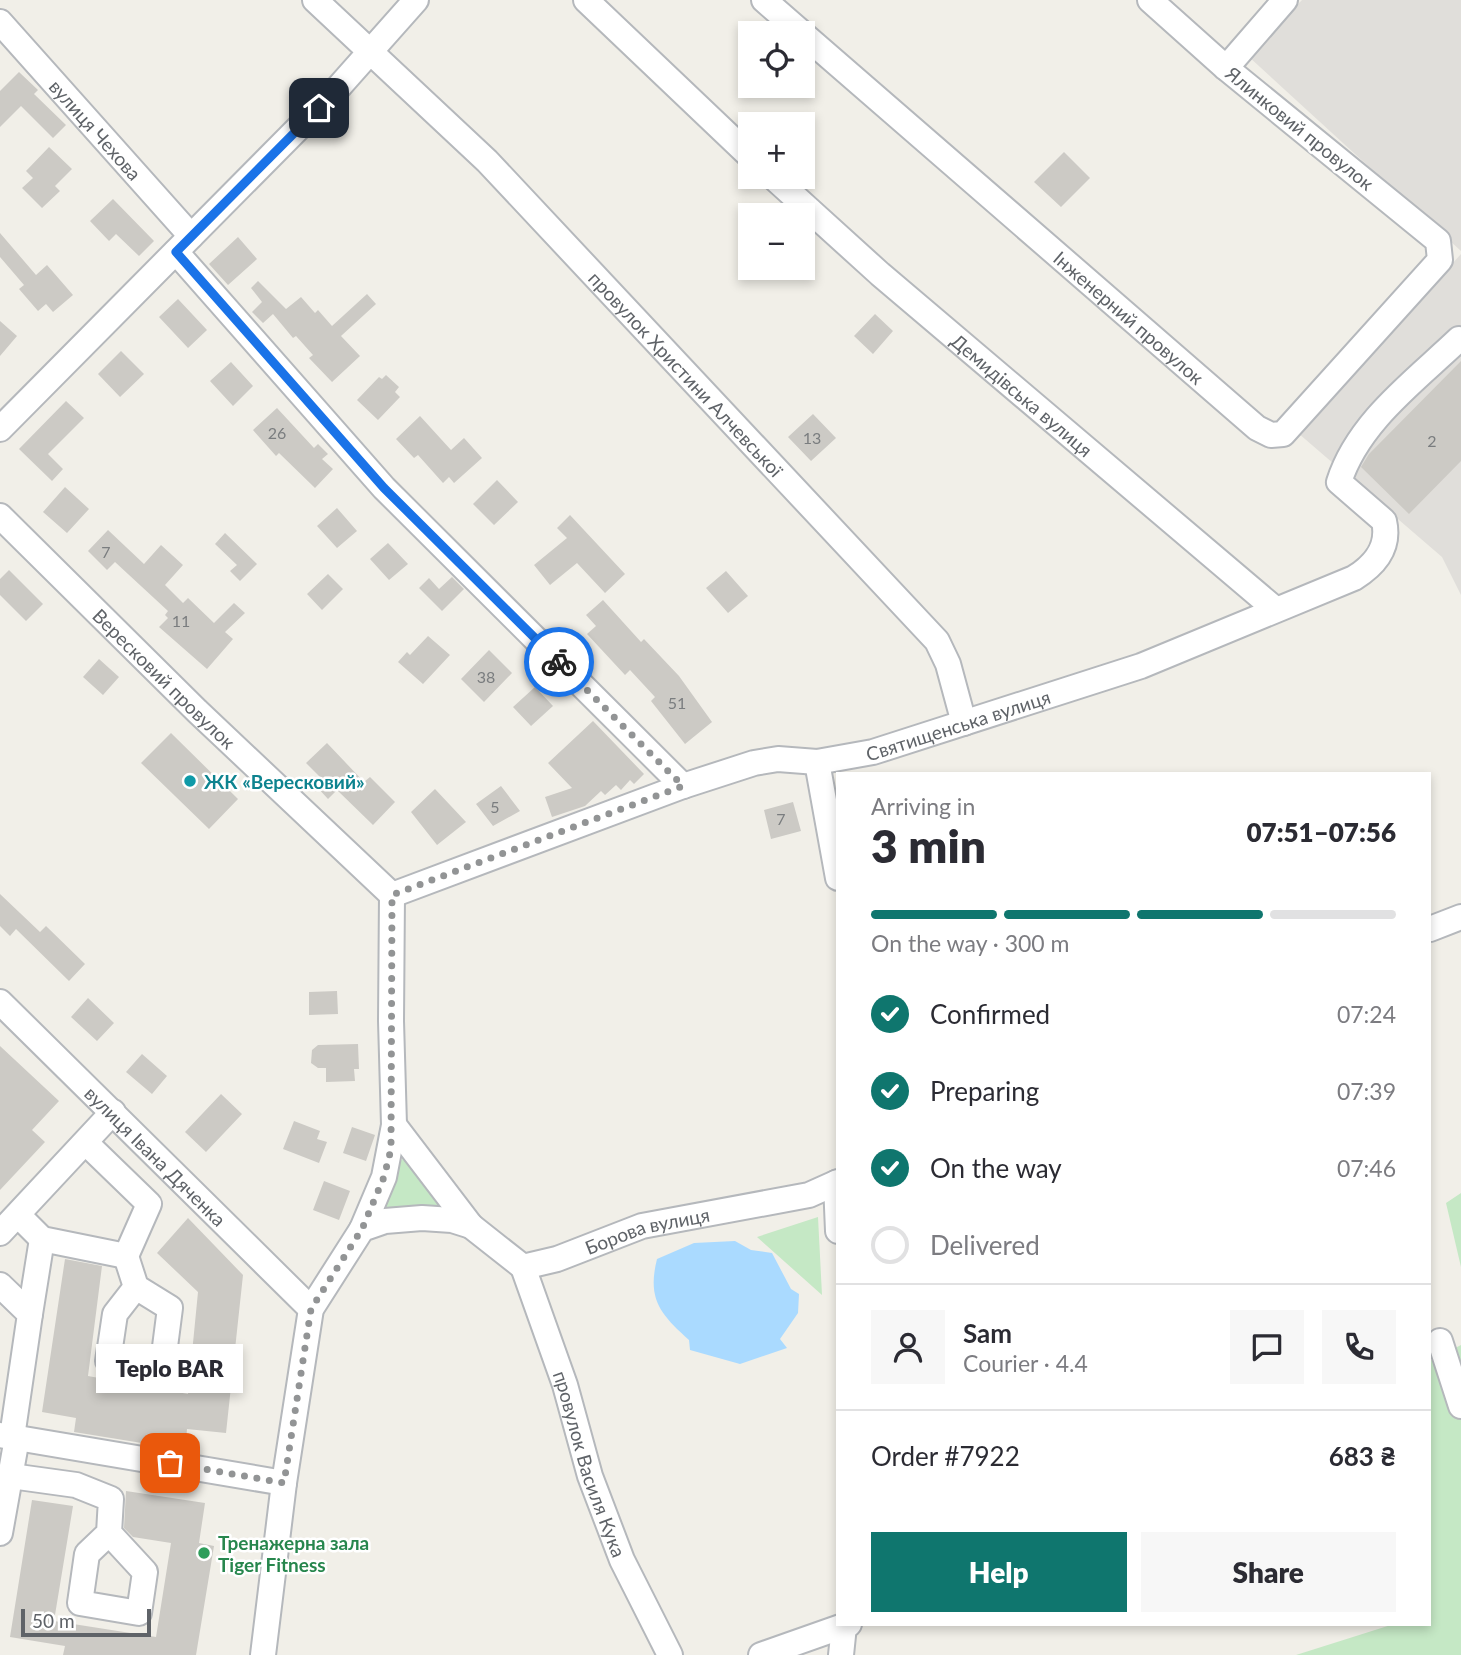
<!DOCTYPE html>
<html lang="en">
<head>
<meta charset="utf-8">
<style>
	:root { --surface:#fff; --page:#f7f7f7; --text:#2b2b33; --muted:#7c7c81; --line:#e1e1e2; --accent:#0f766e }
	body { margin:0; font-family:Lato,sans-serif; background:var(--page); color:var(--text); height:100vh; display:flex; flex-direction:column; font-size:26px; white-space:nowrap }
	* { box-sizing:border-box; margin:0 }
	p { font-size:23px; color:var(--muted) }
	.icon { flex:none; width:38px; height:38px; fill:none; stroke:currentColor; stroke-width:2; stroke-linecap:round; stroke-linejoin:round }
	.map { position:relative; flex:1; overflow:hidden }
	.side { position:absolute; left:836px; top:772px; width:595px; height:854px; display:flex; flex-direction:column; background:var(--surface); border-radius:0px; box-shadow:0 4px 10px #0003 }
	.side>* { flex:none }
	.buttons { position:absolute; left:738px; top:21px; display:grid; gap:14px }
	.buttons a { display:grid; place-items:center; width:77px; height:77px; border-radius:0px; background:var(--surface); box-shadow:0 4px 10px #0003; font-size:35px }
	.scale { position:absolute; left:21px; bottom:18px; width:130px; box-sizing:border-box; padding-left:7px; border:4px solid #5f6368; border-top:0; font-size:19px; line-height:24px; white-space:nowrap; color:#5f6368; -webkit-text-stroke:5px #fff; paint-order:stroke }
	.pin { position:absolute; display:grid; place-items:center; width:60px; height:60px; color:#fff; margin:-30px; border-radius:14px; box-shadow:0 4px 10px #0006 }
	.courier { position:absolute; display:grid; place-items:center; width:70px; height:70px; margin:-35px; border:5px solid #1a73e8; border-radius:50%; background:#fff; color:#222; box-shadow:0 2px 9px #0007 }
	.bubble { position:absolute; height:49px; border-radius:0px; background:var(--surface); box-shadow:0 4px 10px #0003; font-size:23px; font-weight:800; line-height:49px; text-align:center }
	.headline em { font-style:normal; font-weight:800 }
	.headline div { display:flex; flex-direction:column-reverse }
	.headline { display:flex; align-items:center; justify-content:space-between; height:119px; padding:0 35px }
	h1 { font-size:46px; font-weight:800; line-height:52px }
	.bar { display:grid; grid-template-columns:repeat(4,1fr); gap:10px 7px; align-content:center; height:84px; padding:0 35px }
	.bar i { height:9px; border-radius:5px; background:var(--line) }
	.bar .on { background:var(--accent) }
	.bar p { grid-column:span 4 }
	.line { display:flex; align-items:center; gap:18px; padding:0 35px; border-top:2px solid var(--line) }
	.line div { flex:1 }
	.round { display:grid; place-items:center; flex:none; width:74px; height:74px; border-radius:0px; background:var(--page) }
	ol { padding:0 35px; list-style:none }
	li { display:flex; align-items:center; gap:21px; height:77px }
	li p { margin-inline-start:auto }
	li .icon { padding:7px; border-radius:50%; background:var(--accent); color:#fff; stroke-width:4 }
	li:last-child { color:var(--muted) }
	li i { width:38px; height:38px; border:4px solid var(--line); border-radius:50% }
	.cta { display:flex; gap:14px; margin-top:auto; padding:14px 35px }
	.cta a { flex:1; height:80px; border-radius:0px; background:var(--accent); color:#fff; font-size:28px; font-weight:800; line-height:80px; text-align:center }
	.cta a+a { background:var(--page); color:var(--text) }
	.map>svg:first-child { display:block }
	.industrial { fill:#e0deda }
	.green { fill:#c5e8c5 }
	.water { fill:#aadaff }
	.building { fill:#cccac5 }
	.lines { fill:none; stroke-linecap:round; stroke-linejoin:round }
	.minor-casing { stroke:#b5b8bc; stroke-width:28 }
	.minor { stroke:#fff; stroke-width:24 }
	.done { stroke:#929495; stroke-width:7; stroke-dasharray:0 12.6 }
	.route { stroke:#1a73e8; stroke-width:9 }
	.culture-dot { fill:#0f9aa8; stroke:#fff; stroke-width:2.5 }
	.leisure-dot { fill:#2e9e5b; stroke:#fff; stroke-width:2.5 }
	.labels { text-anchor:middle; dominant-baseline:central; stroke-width:5; stroke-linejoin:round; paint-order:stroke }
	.number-label { font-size:16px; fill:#7a7d7f }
	.street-label { font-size:19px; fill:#5f6368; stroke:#fff }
	.culture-label { font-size:19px; font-weight:bold; fill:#0d838f; stroke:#fff; text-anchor:start }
	.leisure-label { font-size:19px; font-weight:bold; fill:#27864d; stroke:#fff; text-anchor:start }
</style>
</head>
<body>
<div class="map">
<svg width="1461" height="1655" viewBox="0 0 1461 1655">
	<rect width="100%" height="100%" fill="#f1efe8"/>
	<path class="industrial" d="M1302,0H1461V251L1248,56Z
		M1461,254V595L1442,557L1298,433Z"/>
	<path class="green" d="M405,1157L455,1211L379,1213L397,1164Z
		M1461,1193V1267L1446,1203Z
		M818,1217L822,1295L757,1237Z
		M1461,1345V1655H1296L1394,1624H1430V1361Z"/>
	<path class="water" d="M735,1241L751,1250L772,1253L791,1289L799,1294L798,1313L780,1339L787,1348L740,1364L690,1350L689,1340C660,1314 647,1299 657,1259L694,1243Z"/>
	<path class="building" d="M19,72L38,90L34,94L66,125L53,138L21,106L0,127V91Z
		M49,147L72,169L55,186L60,191L42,208L22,188L33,178L26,171Z
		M1064,152L1090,178L1061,207L1034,182Z
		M113,199L154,241L139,256L116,234L109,241L90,221Z
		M0,233L36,275L47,265L73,295L53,312L46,304L38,311L19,289L24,285L0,257Z
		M238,237L257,259L228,285L209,264Z
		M258,281L286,309L301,297L315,313L318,310L332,326L367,294L376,304L341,336L360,356L332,382L309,358L313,355L296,336L293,338L273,314L263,323L252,312L262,302L251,288Z
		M178,299L207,330L188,348L159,317Z
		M875,314L893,331L873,354L854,336Z
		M0,321L17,336L0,356Z
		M121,351L144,374L120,397L98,374Z
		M1461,361V461L1409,514L1361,467L1369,454Z
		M231,362L253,386L233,406L210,381Z
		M386,375L399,387L395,392L400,397L378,420L357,400L379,377L382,379Z
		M66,401L84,418L48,454L63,469L52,481L19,449Z
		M277,408L314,448L318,444L328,454L322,459L333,469L315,488L279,453L276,456L253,430Z
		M813,414L836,438L811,461L788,437Z
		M420,416L451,450L464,438L482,458L454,483L449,477L443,483L418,455L414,458L396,439Z
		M497,480L518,502L494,525L473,504Z
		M65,487L89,509L67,533L43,512Z
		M337,508L357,531L337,548L317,526Z
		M570,515L625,574L605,593L577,563L550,585L534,565L567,538L557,528Z
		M108,530L144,564L161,545L183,565L165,585L183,603L188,598L214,623L234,603L245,613L225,632L233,639L207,669L159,627L168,618L165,615L168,611L115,562L107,570L88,551Z
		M225,533L257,564L240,581L230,571L237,565L215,544Z
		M388,543L408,564L389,580L370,559Z
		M9,570L43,604L26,621L0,595V579Z
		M726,571L748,596L728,613L706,588Z
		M328,574L343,589L322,610L307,594Z
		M452,577L464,589L442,611L419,588L429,578L439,589Z
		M603,600L641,642L644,639L679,676L712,722L685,744L651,701L655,697L630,670L625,675L587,634L596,626L586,615Z
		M428,636L450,655L423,684L398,662L407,652L410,655Z
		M489,650L512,673L484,702L461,679Z
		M99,659L119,677L103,695L83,677Z
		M535,687L553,706L531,726L513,707Z
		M593,721L644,774L634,784L630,780L621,790L616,785L605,795L601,791L585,806L552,817L545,797L572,788L548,763Z
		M171,733L238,799L209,829L141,763Z
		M327,743L364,782L370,777L395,802L373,825L337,790L328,799L316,786L322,779L306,763Z
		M501,786L520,811L493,826L476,804Z
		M435,789L466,822L437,845L411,812Z
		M793,802L801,831L771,839L764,810Z
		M0,894L40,932L46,926L85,964L69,981L16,929L10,936L0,926Z
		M337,991L338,1014L309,1015V992Z
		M88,998L114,1023L97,1041L71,1017Z
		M358,1044L359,1069H354L355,1081L326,1082V1068H318L311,1063L312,1050L318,1045Z
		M0,1046L59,1101L32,1130L45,1142L0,1190Z
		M142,1054L167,1076L152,1094L126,1072Z
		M221,1094L242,1114L206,1152L185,1132Z
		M294,1121L320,1131L317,1139L327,1142L319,1163L283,1149Z
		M352,1127L375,1135L366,1161L343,1153Z
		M324,1181L350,1191L339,1220L313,1210Z
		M188,1218L243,1275L226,1433L187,1429L185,1450L74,1432L76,1418L42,1412L65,1259L102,1266L88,1376L188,1394L198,1292L157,1253Z
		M126,1491L205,1503L199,1543L214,1546L196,1655H63L65,1646L10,1637L32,1500L73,1506L54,1621L156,1637L171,1543L133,1537L124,1528Z"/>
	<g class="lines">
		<defs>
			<g id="minor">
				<path id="s1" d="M315,0L487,161L937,641L948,664L964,723"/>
				<path d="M586,0L751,157"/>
				<path d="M764,0L802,33"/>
				<path id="s2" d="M0,22L191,236"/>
				<path id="s3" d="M803,34L1257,428L1271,435L1283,434L1440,260L1438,241L1226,68L1150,0"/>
				<path d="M1226,68L1285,0"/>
				<path id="s4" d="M773,177L880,274L1275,609"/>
				<path d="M176,252L384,488L683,786"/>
				<path d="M0,429L337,89L416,0"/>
				<path id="s5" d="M0,516L197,711L392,895"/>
				<path d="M817,762L838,878"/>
				<path id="s6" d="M392,895L683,786L754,763L778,759L817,762L873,752L1141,666L1354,578C1375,565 1390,547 1384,521L1339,482C1358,422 1415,381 1459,339L1461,341"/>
				<path d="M1430,929L1461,917"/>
				<path id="s7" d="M0,1002L311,1309"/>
				<path d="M394,1125L471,1226"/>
				<path d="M836,1183L838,1231"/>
				<path d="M18,1215L42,1239L126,1256L149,1204L86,1143"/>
				<path d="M362,1229L384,1177L394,1125L391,1021L392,895"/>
				<path d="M0,1233L113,1112"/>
				<path d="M126,1256L136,1287L115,1314L108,1361L162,1370L170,1308L136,1287"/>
				<path id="s8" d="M523,1267L565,1385L590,1476L622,1560L670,1655"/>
				<path d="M0,1285L30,1314L12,1437"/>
				<path d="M30,1314L42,1239"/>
				<path d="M1440,1341L1461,1406"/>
				<path d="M0,1435L284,1483"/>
				<path d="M11,1476L76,1485L111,1499L109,1533L145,1572L139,1613L80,1603L87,1554L109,1533"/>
				<path d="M0,1533L17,1438"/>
				<path id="s9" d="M263,1655L284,1483L311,1309L362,1229L385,1221L422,1218L452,1220L471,1226L523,1267L557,1259L642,1226L809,1195L838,1182"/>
				<path d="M761,1655L849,1624"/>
				<path d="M841,1655L844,1626"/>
			</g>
		</defs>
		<use href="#minor" class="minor-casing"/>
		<use href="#minor" class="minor"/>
	</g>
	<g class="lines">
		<path class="done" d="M170,1463L284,1483L311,1309L362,1229L384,1177L391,1149L392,895L683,786L559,662"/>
		<path class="route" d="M319,108L176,252L384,488L559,662"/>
	</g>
	<circle class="culture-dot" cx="190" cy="781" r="7"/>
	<circle class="leisure-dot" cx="204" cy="1553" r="7"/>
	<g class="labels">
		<g class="number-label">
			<text x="277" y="432">26</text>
			<text x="812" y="437">13</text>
			<text x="1432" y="440">2</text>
			<text x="106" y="551">7</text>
			<text x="181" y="620">11</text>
			<text x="486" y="676">38</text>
			<text x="677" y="702">51</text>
			<text x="495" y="806">5</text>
			<text x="781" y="818">7</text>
		</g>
		<g class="street-label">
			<text transform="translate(1300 128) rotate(39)">Ялинковий провулок</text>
			<text stroke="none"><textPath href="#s2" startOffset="144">вулиця Чехова</textPath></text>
			<text stroke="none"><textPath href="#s3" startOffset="432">Інженерний провулок</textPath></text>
			<text stroke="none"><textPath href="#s1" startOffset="527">провулок Христини Алчевської</textPath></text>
			<text stroke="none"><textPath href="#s4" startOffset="331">Демидівська вулиця</textPath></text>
			<text stroke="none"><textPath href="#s5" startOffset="231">Вересковий провулок</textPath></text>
			<text stroke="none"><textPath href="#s6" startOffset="595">Святищенська вулиця</textPath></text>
			<text stroke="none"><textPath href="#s7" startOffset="219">вулиця Івана Дяченка</textPath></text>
			<text stroke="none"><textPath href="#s9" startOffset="752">Борова вулиця</textPath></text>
			<text stroke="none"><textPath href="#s8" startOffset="208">провулок Василя Кука</textPath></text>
		</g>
		<g class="culture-label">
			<text x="204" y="781">ЖК «Вересковий»</text>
		</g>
		<g class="leisure-label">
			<text x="218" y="1542">Тренажерна зала<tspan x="218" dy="22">Tiger Fitness</tspan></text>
		</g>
	</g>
</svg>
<div class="buttons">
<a><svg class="icon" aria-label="locate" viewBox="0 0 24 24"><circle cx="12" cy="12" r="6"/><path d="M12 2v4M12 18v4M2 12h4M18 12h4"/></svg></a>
<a>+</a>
<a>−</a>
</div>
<div class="scale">50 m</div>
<div class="pin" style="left:170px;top:1463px;background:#ea580c"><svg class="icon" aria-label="bag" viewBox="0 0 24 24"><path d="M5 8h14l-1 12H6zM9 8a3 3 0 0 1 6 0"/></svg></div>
<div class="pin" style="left:319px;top:108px;background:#1f2937"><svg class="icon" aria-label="home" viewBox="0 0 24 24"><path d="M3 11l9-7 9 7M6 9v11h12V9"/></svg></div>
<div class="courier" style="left:559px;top:662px"><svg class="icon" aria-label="bike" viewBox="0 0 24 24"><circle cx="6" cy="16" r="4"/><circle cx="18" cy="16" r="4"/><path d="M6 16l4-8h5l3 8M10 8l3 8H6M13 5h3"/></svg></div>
<div class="bubble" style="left:96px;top:1344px;width:147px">Teplo BAR</div>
<section class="side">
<div class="headline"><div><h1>3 min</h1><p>Arriving in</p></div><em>07:51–07:56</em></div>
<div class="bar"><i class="on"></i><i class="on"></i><i class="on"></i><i></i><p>On the way · 300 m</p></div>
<ol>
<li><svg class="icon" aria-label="check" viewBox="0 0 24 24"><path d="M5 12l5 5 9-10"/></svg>Confirmed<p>07:24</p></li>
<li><svg class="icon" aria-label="check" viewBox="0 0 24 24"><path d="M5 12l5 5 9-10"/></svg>Preparing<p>07:39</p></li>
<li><svg class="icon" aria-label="check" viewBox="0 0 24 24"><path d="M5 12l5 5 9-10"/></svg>On the way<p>07:46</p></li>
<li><i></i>Delivered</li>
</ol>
<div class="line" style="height:126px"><a class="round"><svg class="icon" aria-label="person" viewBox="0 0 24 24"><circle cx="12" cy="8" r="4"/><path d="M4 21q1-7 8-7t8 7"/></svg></a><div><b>Sam</b><p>Courier · 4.4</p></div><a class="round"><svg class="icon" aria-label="chat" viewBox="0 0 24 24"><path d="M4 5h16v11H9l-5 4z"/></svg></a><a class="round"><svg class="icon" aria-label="phone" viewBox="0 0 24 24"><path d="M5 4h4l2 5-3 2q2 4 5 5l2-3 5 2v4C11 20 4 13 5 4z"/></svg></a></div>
<div class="line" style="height:91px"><div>Order #7922</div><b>683 ₴</b></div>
<div class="cta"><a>Help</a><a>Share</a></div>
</section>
</div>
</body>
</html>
